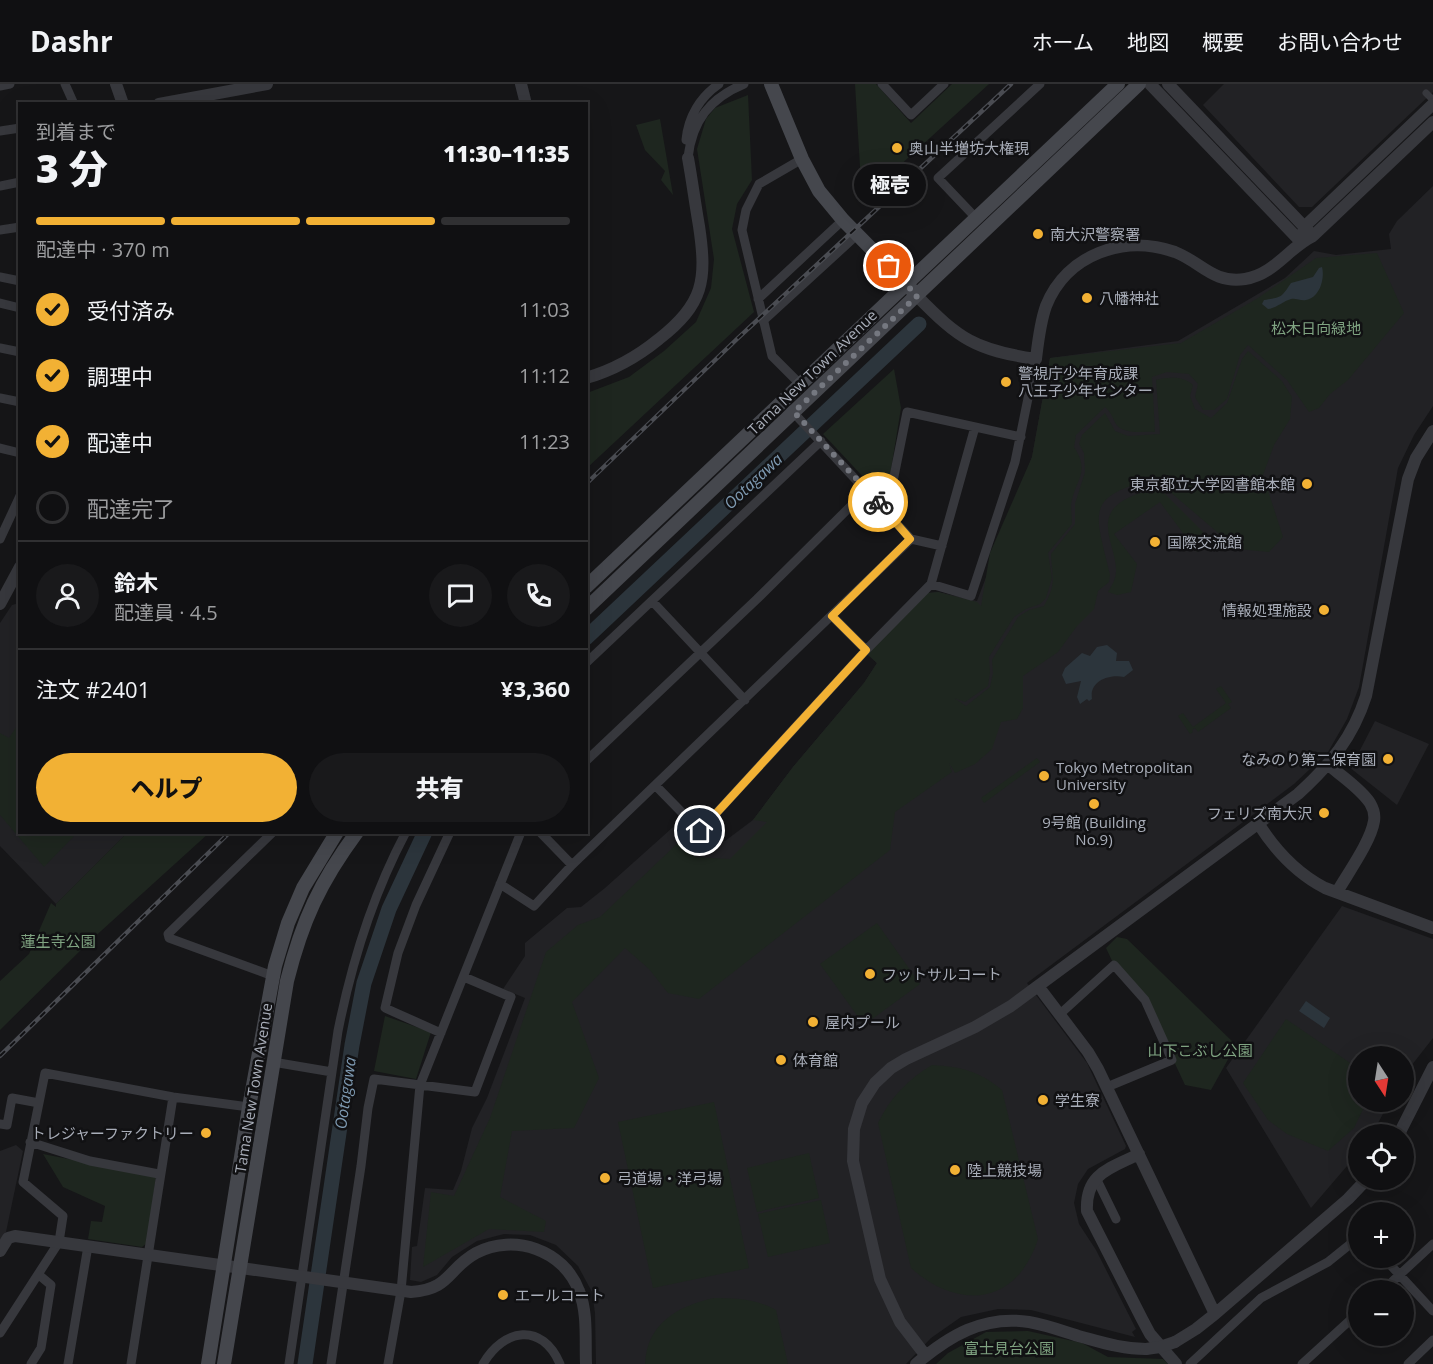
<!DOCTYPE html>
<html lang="ja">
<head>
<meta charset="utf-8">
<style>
	:root { --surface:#101012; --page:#19191b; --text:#f1f3f6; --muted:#9c9d9f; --line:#303032; --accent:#f2b134 }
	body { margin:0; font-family:"Open Sans","Noto Sans JP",sans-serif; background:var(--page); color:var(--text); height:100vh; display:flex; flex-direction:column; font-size:22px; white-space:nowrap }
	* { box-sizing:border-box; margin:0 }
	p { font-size:20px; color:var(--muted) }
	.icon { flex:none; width:33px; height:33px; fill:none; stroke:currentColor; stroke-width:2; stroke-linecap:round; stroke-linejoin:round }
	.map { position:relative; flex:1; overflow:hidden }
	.sheet { position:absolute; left:18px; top:18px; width:570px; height:732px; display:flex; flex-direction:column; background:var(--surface); border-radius:0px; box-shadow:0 6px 24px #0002,0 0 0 2px var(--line) }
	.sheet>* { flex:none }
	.needle { width:39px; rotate:168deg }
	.buttons { position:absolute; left:1348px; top:962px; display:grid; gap:12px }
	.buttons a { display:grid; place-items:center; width:66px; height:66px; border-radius:50%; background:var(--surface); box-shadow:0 6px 24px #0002,0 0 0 2px var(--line); font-size:30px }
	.pin { position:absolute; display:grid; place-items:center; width:51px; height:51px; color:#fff; margin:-26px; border:3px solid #fff; border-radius:50%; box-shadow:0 2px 6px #0007 }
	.courier { position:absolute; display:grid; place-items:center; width:60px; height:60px; margin:-30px; border:4px solid #f2b134; border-radius:50%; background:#fff; color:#222; box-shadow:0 2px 8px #0007 }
	.bubble { position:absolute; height:42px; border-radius:21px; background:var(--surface); box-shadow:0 6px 24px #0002,0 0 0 2px var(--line); font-size:20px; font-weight:800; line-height:42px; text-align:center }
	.headline em { font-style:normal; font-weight:800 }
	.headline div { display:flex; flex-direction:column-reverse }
	.headline { display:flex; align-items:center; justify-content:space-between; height:102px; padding:0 18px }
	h1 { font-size:39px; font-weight:800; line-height:45px }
	.bar { display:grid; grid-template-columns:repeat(4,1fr); gap:9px 6px; align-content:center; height:72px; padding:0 18px }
	.bar i { height:8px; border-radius:4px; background:var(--line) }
	.bar .current { background:var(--accent) }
	.bar p { grid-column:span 4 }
	.line { display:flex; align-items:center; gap:15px; padding:0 18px; border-top:2px solid var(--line) }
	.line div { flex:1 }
	.round { display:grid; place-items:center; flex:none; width:63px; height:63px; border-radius:32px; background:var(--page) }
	ol { padding:0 18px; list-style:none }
	li { display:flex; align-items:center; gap:18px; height:66px }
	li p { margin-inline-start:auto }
	li .icon { padding:6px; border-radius:50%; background:var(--accent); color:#111; stroke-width:4 }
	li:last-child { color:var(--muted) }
	li i { width:33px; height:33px; border:3px solid var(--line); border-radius:50% }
	.button { display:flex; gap:12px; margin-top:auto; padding:12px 18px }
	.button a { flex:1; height:69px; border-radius:36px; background:var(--accent); color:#111; font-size:24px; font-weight:800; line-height:69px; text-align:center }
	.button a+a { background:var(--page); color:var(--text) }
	header { display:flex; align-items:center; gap:36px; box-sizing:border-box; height:84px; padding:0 30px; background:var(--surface); border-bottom:2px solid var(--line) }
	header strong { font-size:28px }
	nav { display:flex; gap:33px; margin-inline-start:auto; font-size:21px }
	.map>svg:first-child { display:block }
	.built { fill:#222225 }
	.green { fill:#1e261f }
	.water { fill:#2c353c }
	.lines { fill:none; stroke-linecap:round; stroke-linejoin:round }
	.river { stroke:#2c353c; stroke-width:15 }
	.pedestrian { stroke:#37383d; stroke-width:7 }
	.minor { stroke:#37383d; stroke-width:9 }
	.tertiary { stroke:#37383d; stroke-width:12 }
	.secondary { stroke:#45474d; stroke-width:14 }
	.rail-casing { stroke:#4a4c52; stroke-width:4.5 }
	.rail { stroke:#111113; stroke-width:2; stroke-dasharray:7; stroke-linecap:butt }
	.tertiary-bridge { stroke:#37383d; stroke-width:12 }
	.done { stroke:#757880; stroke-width:6; stroke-dasharray:0 10.8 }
	.route { stroke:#f2b134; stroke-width:8 }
	.poi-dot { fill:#f2b134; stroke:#111113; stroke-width:2 }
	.labels { text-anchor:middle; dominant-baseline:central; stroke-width:5; stroke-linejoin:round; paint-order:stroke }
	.poi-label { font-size:15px; fill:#a8adb8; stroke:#111113; text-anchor:start }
	.park-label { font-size:15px; fill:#7fa381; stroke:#111113 }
	.street-label { font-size:15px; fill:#a8adb8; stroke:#111113 }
	.water-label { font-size:16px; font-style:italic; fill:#7f9bb3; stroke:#111113 }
</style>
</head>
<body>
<header>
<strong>Dashr</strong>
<nav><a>ホーム</a><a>地図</a><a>概要</a><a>お問い合わせ</a></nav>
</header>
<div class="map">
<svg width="1433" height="1280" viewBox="0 0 1433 1280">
	<rect width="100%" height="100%" fill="#161618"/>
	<path class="built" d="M1224,0H1433V8L1312,123H1299L1203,21Z
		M1433,102V322L1414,351L1398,384L1359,603L1347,635L1328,668L1294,700L1027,899L1087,979L1126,1062L1125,1065L1088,1085L1078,1100L1074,1119L1079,1140L1096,1166L1136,1245L1132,1248L1135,1253L1031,1226L998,1225L961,1233L931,1254L906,1280H596L595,1229L592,1208L578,1182L556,1161L530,1151L504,1150L477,1157L452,1173L437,1191L421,1198L410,1196L412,1163L417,1162L425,1104L453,1106L461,1087L472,1044L487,1014L525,914L503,905L525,872V859L567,824L581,823L605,804L681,736L699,751L708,743L725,757L753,736L793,683L864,599L877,579L867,570L928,509L938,508L977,517L1032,373L1050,274L1178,257L1285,194L1314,167L1336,171L1391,165L1389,150L1397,137Z
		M19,519L20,748L127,749L56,820L0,762V539L12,521Z
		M1375,637L1429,660L1397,721L1349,683L1359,668Z
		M1342,822L1433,855V954L1404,991V972H1359V1017H1390L1372,1050H1359V1068L1311,1124L1226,984Z
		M16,1061L23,1067L6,1148L0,1158V1067Z"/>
	<path class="green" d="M855,0H876L911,39L952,0H989L862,116Z
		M748,11L752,96L737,120L732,145L754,228L587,384V309L629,293L664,267L696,238L711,204L714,175L697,65L706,35L715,24Z
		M660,35L673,111L661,96L665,87L645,66L636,41Z
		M1377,169L1404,229L1348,296L1330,310L1319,324L1309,328L1287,296L1248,261L1240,271L1227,315L1214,326H1203L1195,313L1198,300L1189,290L1167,288L1152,293L1155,348C1143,347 1123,351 1116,340C1112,333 1111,328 1105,323L1076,351L1074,363C1091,389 1075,395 1071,421C1071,427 1072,434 1072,440L1048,469L1052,494L1046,514L1040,520L1026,525L1014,533L989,573L990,588L988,602L965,618L954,614L966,622L990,603L993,589L992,576L1018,533L1029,526L1044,522C1057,498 1052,495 1051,470L1075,440V420L1085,388L1084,369L1079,360L1082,351L1105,329L1115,347L1128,352L1160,350L1156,296C1169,293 1183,292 1193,301L1190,312L1195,325L1211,334L1227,319L1242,275L1248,267L1282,297L1292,313L1290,335L1274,361L1263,391L1283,453L1269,468L1237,465L1155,395C1082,413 1096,429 1110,491L1109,498L1098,507L1094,525L1077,542L1058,568L1023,592V624L1017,635L1001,638L992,665L975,680L955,689L949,679L952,688L895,728L890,766L699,915L668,909L649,885L625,864L572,918L599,994L574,1044L512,1047L500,1113L546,1137L544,1148L489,1145L423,1183L431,1108L454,1112L490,1034L546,868L578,841L600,833L680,757L695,773L730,775L767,738L753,736L793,683L864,599L877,579L867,570L928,509L938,508L977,518L981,522L990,469L1032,373L1050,274L1181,259L1258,214L1316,174Z
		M894,285L901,324L887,410L881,412L823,350Z
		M1158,403L1212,457L1197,468L1160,418L1114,450L1137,480L1131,508L1117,511L1108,508C1112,501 1116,495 1116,487C1117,467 1098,441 1115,423C1125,412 1145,408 1158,403Z
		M1221,602L1232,618L1228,620L1231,624L1198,648L1195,644L1192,646L1193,648L1190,650L1178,632L1183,629L1193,643L1226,619L1216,605Z
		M19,639L20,748L77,749L44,783L0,731V649L9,654Z
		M1037,674L1040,678L984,719L981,714Z
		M127,749H209L90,857L0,946V897L29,870L51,819L56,823V820Z
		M877,839L920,900L864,941L820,880Z
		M1117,853L1127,855L1236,961L1211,1006L1185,1001L1145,916L1114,881L1106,864Z
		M385,932L431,948L416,995L374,987Z
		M1286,935L1359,985V1017H1367L1354,1044L1328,1067L1287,1050L1268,1036L1243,999Z
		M932,981C962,983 979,987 1002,1006L1038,1155C1017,1221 959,1227 911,1184L878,1039C890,1014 908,995 932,981Z
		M714,1018L749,1184L653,1204L618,1038Z
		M809,1069L819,1114L757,1128L747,1084Z
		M43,1070L156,1092L147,1159L142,1163L88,1155L91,1137L102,1138L105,1122L63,1103Z
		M821,1116L830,1159L768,1173L758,1130Z
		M714,1214C735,1214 757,1215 776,1226L788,1280H645C647,1239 678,1222 714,1214Z
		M1028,1247L1082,1259L1108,1273L1163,1275L1168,1280H936L948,1269L986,1248Z"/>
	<path class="water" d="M1322,183C1325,194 1320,214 1306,216C1301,217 1296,214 1291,215C1283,217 1277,224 1268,225L1262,220L1264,216C1282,213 1281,214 1291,199L1313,193L1319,184Z
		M1107,561L1117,569L1116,577H1129L1133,586L1124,593C1109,590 1089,597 1092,615L1089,617L1087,615L1080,620L1077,613L1081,597L1066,600L1062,591L1065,584L1082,569L1090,572L1097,563Z
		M1306,917L1330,934L1324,944L1299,927Z"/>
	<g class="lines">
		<path class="river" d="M586,554L919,240
			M305,1280L352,961L364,899L389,825L425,748"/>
		<path class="pedestrian" d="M1426,9L1433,16"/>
		<path class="minor" d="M65,0L74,20
			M882,0L911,31L944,0
			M0,2L10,0
			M0,47L20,44
			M686,56C688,33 700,13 719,0
			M688,74C692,37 710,14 744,0
			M0,102L20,98
			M976,134L938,94L1040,0
			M0,146L20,143
			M0,193L20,197
			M758,215L843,136
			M0,219L20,224
			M763,237L858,150
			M0,264L20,268
			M800,300L772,272L742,146L746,126L759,100L802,75
			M0,314L20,318
			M791,326L911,455L942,462
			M0,364L20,369
			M887,427L907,328L1021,353
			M0,455L20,412
			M931,500L971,512L1015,378L1036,275
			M652,517L745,616
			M832,532L866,566
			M586,579L821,357
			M586,677L757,515L867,406
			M656,702L700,747L866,566L931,500L975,343
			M273,748L168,850L169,854L273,892
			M540,748L572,781
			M500,800L534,822L572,781L911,455
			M1060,930L1114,881L1145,916L1172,976L1107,1003
			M441,949L385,924L398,869L416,821L450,748
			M273,978L332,988
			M0,1040L7,1041L12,1014L39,1019
			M30,1058L90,1077L159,1090
			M1096,1094L1116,1135
			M1383,1173L1433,1227
			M1383,1206L1433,1160
			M0,1249L59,1158L63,1132L23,1098L45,989L173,1013L249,1023
			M31,1280L41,1264L51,1201L39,1191
			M68,1280L88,1162
			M131,1280L173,1013
			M289,1280L338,947C352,877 372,812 406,748
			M331,1280L361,1082L368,1024L374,995L475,1008L511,913L464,893
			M388,1280L401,1207L420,1001L521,748
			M483,1280C504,1244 542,1238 560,1280
			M1190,1280L1261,1214L1328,1178L1359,1153
			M1302,1280L1359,1228
			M1408,1280L1433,1256"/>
		<path class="tertiary" d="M116,0L123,20
			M521,0L526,20
			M1150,0L1301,158
			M1168,0L1313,152
			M159,20L267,0
			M1303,151L1304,143L1433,20
			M917,212C959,255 975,266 1036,275C1038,258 1040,239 1046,222C1067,170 1124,150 1175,168C1201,178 1213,200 1245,195C1275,190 1288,164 1313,152L1433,38
			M586,294C614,286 637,273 659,255C704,220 707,196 699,142C695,119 692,96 688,74
			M0,520L20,483
			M1329,681C1342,693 1360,704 1370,719C1373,724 1375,731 1374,737C1371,757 1348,789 1337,808
			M1258,739C1275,766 1296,789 1325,804L1433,844
			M1038,902L1088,968L1098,985L1215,1230
			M1399,1050L1433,983
			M1139,1070C1111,1084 1085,1089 1087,1127L1142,1235L1150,1250L1176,1280
			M0,1167L8,1154L15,1152L411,1208C451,1205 447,1185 476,1169C514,1149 564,1166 579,1207C588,1229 585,1256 586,1280
			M1175,1258L1196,1245L1215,1230L1348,1115L1367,1095
			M926,1272L900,1238L880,1195L853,1077L854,1045L862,1019L875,999L891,984L906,975L975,943L1011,922L1298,710C1330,681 1353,653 1366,612L1408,395L1416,374L1433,347
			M916,1280C949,1252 983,1231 1029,1238C1047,1241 1065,1248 1082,1253C1104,1259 1123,1265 1146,1265"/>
		<path class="secondary" d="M771,0L802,75L819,107L843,136L912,206
			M586,503L1118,0
			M586,525L1139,0
			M208,1280L249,1023L275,882L288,839L303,804L337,748
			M224,1280L287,897C302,837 320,798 357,748"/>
		<defs>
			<path id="rail" d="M586,400L737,255L1011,0
				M0,972L230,748"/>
		</defs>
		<use href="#rail" class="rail-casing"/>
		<use href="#rail" class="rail"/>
		<path class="tertiary-bridge" d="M1146,1265L1160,1263L1175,1258"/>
	</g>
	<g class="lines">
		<path class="done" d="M878,418L794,328L917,212L889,182"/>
		<path class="route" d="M700,747L866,566L832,532L910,455L878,418"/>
	</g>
	<g class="poi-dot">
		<circle cx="897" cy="64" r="6"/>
		<circle cx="1038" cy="150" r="6"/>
		<circle cx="1087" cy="214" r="6"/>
		<circle cx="1006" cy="298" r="6"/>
		<circle cx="1307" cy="400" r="6"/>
		<circle cx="1155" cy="458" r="6"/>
		<circle cx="1324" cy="526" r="6"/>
		<circle cx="1388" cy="675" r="6"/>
		<circle cx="1044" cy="692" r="6"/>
		<circle cx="1094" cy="720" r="6"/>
		<circle cx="1324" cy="729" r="6"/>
		<circle cx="870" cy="890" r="6"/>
		<circle cx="813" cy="938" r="6"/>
		<circle cx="781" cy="976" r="6"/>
		<circle cx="1043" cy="1016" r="6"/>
		<circle cx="206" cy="1049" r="6"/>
		<circle cx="955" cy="1086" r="6"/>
		<circle cx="605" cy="1094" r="6"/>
		<circle cx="503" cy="1211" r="6"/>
	</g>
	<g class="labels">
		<g class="poi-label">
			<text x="909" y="64">奥山半増坊大権現</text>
			<text x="1050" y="150">南大沢警察署</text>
			<text x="1099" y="214">八幡神社</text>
			<text x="1018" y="289">警視庁少年育成課<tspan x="1018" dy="17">八王子少年センター</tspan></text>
			<text x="1295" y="400" text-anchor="end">東京都立大学図書館本館</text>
			<text x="1167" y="458">国際交流館</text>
			<text x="1312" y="526" text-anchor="end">情報処理施設</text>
			<text x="1376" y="675" text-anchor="end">なみのり第二保育園</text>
			<text x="1056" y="683">Tokyo Metropolitan<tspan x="1056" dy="17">University</tspan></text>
			<text x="1312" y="729" text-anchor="end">フェリズ南大沢</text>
			<text x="1094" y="738" text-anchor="middle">9号館 (Building<tspan x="1094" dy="17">No.9)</tspan></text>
			<text x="882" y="890">フットサルコート</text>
			<text x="825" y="938">屋内プール</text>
			<text x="793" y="976">体育館</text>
			<text x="1055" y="1016">学生寮</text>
			<text x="194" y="1049" text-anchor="end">トレジャーファクトリー</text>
			<text x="967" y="1086">陸上競技場</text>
			<text x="617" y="1094">弓道場・洋弓場</text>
			<text x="515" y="1211">エールコート</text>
		</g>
		<g class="park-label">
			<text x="1316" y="244">松木日向緑地</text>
			<text x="58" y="857">蓮生寺公園</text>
			<text x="1200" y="966">山下こぶし公園</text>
			<text x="1009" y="1264">富士見台公園</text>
		</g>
		<g class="street-label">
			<text transform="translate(812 288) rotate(-44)">Tama New Town Avenue</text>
			<text transform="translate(253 1004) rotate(-81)">Tama New Town Avenue</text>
		</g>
		<g class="water-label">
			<text transform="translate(753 397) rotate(-43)">Ootagawa</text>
			<text transform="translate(345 1009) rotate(-82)">Ootagawa</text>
		</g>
	</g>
</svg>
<div class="buttons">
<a><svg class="needle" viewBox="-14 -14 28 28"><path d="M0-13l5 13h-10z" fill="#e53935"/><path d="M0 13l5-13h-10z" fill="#9c9d9f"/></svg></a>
<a><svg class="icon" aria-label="locate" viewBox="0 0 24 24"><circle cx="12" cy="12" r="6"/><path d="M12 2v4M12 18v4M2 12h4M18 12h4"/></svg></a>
<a>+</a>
<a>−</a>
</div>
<div class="pin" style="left:889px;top:182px;background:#ea580c"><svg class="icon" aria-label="bag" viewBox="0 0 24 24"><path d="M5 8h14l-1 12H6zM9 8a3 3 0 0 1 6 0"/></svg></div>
<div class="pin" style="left:700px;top:747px;background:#1f2937"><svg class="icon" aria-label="home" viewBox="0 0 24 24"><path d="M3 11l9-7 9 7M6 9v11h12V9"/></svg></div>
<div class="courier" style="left:878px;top:418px"><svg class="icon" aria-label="bike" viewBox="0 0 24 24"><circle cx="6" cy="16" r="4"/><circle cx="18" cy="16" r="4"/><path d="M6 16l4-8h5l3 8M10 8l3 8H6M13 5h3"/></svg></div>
<div class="bubble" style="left:854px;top:80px;width:72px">極壱</div>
<section class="sheet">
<div class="headline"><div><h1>3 分</h1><p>到着まで</p></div><em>11:30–11:35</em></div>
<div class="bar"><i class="current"></i><i class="current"></i><i class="current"></i><i></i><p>配達中 · 370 m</p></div>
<ol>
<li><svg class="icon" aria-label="check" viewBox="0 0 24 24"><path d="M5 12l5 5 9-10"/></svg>受付済み<p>11:03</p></li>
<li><svg class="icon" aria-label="check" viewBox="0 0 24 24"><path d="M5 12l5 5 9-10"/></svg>調理中<p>11:12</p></li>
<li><svg class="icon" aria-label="check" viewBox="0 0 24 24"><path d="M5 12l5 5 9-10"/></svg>配達中<p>11:23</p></li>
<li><i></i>配達完了</li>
</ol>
<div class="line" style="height:108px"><a class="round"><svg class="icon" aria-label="person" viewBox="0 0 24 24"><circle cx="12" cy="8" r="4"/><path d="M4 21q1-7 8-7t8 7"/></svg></a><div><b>鈴木</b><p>配達員 · 4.5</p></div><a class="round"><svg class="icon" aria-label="chat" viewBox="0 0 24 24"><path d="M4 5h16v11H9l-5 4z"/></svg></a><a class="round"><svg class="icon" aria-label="phone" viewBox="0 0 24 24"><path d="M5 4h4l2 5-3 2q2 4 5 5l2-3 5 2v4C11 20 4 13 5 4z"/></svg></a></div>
<div class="line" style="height:78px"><div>注文 #2401</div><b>¥3,360</b></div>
<div class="button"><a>ヘルプ</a><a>共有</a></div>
</section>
</div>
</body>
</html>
